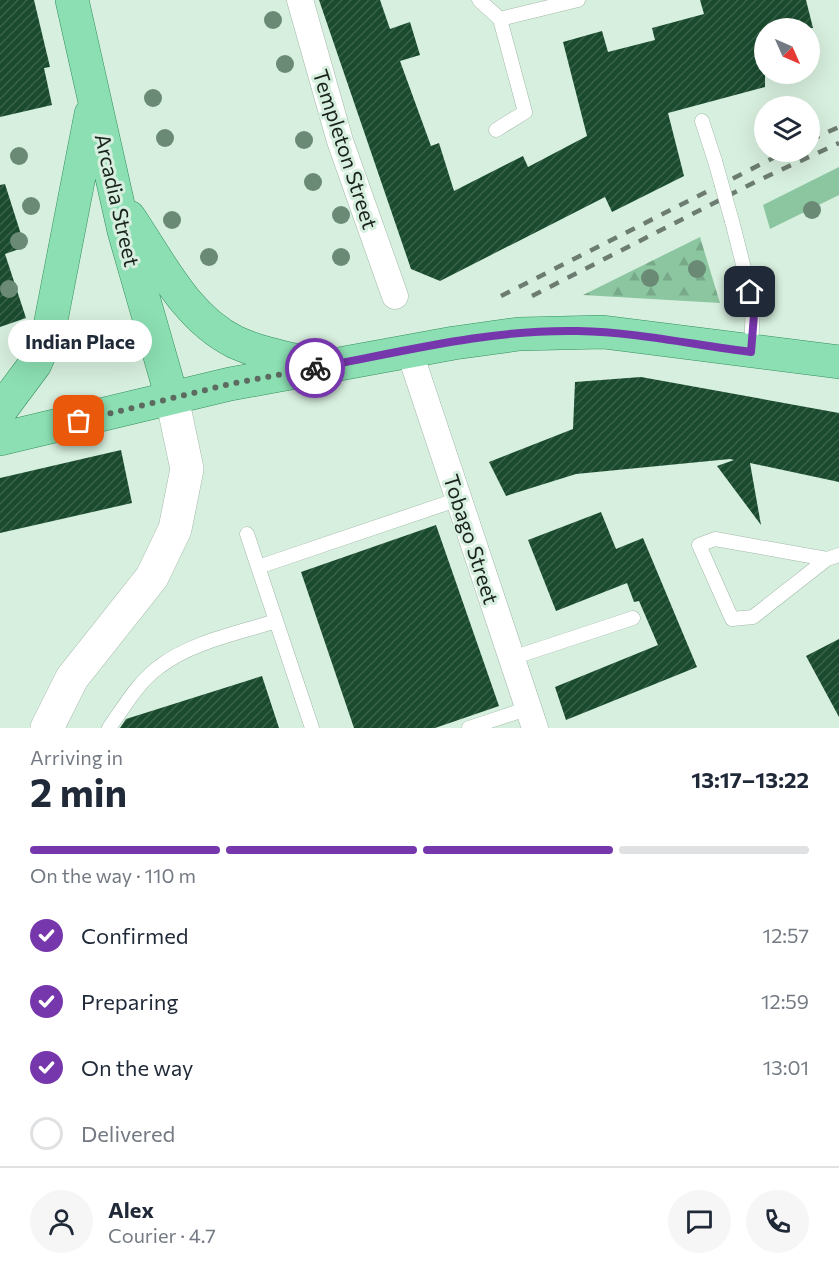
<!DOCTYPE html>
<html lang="en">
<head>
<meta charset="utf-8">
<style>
	:root { --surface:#fff; --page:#f6f6f7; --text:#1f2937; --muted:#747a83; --line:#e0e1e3; --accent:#7737ac }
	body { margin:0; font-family:Commissioner,sans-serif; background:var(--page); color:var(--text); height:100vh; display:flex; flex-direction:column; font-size:22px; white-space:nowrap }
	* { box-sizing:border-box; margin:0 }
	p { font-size:20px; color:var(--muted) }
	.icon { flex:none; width:33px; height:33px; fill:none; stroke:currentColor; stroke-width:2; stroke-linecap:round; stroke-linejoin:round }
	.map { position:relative; height:728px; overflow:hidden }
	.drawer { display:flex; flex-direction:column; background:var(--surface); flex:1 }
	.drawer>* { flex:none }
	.needle { width:39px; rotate:135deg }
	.buttons { position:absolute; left:754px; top:18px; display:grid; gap:12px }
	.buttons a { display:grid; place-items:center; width:66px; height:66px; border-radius:50%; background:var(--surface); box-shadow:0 6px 24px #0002; font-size:30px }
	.pin { position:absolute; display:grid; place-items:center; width:51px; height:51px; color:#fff; margin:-26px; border-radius:12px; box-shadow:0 3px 9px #0006 }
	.courier { position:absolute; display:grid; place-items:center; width:60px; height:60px; margin:-30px; border:4px solid #7737ac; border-radius:50%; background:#fff; color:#222; box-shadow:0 2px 8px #0007 }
	.bubble { position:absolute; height:42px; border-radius:21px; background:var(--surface); box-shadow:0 6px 24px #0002; font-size:20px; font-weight:700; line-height:42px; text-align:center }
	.overview em { font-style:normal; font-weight:700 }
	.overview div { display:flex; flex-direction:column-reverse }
	.overview { display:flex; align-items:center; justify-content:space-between; height:102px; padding:0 30px }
	h1 { font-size:39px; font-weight:700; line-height:45px }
	.bar { display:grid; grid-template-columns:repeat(4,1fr); gap:9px 6px; align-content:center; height:72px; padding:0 30px }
	.bar i { height:8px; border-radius:4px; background:var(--line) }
	.bar .current { background:var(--accent) }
	.bar p { grid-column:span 4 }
	.line { display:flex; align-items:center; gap:15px; padding:0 30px; border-top:2px solid var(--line) }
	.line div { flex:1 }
	.round { display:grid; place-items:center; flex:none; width:63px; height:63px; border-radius:32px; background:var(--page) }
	ol { padding:0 30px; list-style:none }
	li { display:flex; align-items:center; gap:18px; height:66px }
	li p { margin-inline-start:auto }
	li .icon { padding:6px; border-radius:50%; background:var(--accent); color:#fff; stroke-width:4 }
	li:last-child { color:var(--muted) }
	li i { width:33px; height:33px; border:3px solid var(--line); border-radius:50% }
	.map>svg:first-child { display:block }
	.grass { fill:#8cc6a0 }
	.forest { fill:url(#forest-firs) }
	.building { fill:url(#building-hatch) }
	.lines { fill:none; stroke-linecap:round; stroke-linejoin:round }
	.lane-casing { stroke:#a2b9a9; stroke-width:15 }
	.street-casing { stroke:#a2b9a9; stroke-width:27 }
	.secondary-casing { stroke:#a2b9a9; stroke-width:34 }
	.primary-casing { stroke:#328f5d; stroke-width:34 }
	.lane { stroke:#fff; stroke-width:14 }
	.street { stroke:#fff; stroke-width:26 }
	.secondary { stroke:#fff; stroke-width:33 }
	.primary { stroke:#8cdfb3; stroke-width:33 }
	.rail { stroke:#6d7c71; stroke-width:4.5; stroke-dasharray:10 10; stroke-linecap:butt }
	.lane-bridge-casing { stroke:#a2b9a9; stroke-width:15; stroke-linecap:butt }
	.lane-bridge { stroke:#fff; stroke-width:14 }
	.tree { fill:#6a8a76 }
	.done { stroke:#5c6a60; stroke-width:6; stroke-dasharray:0 10.8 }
	.route { stroke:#7737ac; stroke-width:8 }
	.labels { text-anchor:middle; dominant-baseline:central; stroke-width:6; stroke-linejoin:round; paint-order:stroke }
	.street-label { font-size:21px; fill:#1a221c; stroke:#d7efde }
</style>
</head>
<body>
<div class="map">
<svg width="839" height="728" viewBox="0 0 839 728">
	<defs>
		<pattern id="forest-firs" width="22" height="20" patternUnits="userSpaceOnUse" patternTransform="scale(1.5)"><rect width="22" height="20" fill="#8cc6a0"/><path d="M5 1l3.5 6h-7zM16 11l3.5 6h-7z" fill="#78aa89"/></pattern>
		<pattern id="building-hatch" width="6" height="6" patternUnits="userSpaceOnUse" patternTransform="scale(1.5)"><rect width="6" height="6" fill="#1a4b2f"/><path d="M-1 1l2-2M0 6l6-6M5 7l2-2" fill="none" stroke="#3a624b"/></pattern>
	</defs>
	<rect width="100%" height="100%" fill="#d7efde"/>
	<path class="grass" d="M839,167V195L770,229L763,205Z"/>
	<path class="forest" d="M700,237L720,303L583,295Z"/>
	<path class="building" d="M0,0H34L50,67L44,68L52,105L0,117Z
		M319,0H380L390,29L410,22L420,55L400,61L431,146L439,143L454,191L523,156L528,167L587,136L563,42L602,31L608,52L655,40L652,28L704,14L700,0H806L813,28H765V87L668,113L684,176L612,212L605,197L440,281L411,269Z
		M5,184L25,247L5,254L26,318L0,327V185Z
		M641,377L839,413V482L750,463L761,525L717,466L734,460L730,459L576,474L506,496L489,462L573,429L575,382Z
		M121,450L132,503L0,533V478Z
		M601,512L616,549L643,538L697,667L566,720L555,687L658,645L639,601L634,602L627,583L556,611L528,540Z
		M436,525L499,706L435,728H354L301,572Z
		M839,639V717L806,656Z
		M262,676L279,728H120L126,719Z"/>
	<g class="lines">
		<defs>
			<path id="lane" d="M479,0L500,19L578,0
				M702,121L715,161
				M496,130L525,112L500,19
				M732,221L753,304L751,351
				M247,534L312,728
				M827,559L715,539L699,545L732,619L753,617L827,559L839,555
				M258,567L459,499
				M512,658L633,618
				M109,728C124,707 138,682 159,667C191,642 239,633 276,621
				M469,728L529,708"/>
			<path id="street" d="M300,0L340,141L395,296
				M409,350L535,728"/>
			<path id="secondary" d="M47,728L72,678L152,577L175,529L187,469L172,398"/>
			<path id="primary" d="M72,0L124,231L172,398
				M129,217C159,261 185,317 235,342C259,353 285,358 311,364
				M0,411L35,364L49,331L91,114
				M0,439L230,384L454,343L519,334L603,332L839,362"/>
		</defs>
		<use href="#lane" class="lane-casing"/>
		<use href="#street" class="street-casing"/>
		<use href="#secondary" class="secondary-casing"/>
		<use href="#primary" class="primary-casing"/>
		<use href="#lane" class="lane"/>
		<use href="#street" class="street"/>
		<use href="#secondary" class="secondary"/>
		<use href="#primary" class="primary"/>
		<path class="rail" d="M810,140L839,127
			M501,296L785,152
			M532,296L757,181L839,143"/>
		<defs>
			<path id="lane-bridge" d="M715,161L732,221"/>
		</defs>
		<use href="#lane-bridge" class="lane-bridge-casing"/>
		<use href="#lane-bridge" class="lane-bridge"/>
	</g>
	<g class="tree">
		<circle cx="273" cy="20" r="9"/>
		<circle cx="285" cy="64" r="9"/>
		<circle cx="153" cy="98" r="9"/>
		<circle cx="165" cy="138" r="9"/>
		<circle cx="304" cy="140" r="9"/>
		<circle cx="19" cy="156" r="9"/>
		<circle cx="313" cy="182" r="9"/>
		<circle cx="31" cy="206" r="9"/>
		<circle cx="812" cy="210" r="9"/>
		<circle cx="341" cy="215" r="9"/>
		<circle cx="172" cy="220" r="9"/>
		<circle cx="19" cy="241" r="9"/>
		<circle cx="209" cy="257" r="9"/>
		<circle cx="341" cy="257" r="9"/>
		<circle cx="697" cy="269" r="9"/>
		<circle cx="650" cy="278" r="9"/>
		<circle cx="9" cy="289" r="9"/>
	</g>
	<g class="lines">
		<path class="done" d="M79,421L230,384L315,368"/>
		<path class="route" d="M315,368C401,352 490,329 578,331C636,332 694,345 751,352L754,315L750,292"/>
	</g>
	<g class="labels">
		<g class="street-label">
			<text transform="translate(346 149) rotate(72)">Templeton Street</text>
			<text transform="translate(118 200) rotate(77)">Arcadia Street</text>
			<text transform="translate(472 539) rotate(72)">Tobago Street</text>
		</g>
	</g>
</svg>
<div class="buttons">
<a><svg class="needle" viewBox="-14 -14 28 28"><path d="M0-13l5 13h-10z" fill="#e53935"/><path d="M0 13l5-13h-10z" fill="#747a83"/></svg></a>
<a><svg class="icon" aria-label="layers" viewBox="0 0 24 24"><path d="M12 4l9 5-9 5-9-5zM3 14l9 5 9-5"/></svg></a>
</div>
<div class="pin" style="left:79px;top:421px;background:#ea580c"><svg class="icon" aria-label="bag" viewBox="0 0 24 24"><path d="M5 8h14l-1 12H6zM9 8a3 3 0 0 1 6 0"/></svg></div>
<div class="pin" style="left:750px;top:292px;background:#1f2937"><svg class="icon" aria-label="home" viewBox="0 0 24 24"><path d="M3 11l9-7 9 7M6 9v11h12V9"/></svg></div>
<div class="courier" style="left:315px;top:368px"><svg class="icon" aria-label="bike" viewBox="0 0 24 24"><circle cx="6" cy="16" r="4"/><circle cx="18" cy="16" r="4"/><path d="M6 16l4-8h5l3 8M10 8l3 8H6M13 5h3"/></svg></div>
<div class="bubble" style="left:8px;top:320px;width:144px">Indian Place</div>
</div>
<section class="drawer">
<div class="overview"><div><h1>2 min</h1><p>Arriving in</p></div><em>13:17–13:22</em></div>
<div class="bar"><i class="current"></i><i class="current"></i><i class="current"></i><i></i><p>On the way · 110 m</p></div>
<ol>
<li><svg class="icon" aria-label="check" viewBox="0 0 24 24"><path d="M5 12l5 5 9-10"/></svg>Confirmed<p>12:57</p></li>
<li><svg class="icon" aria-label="check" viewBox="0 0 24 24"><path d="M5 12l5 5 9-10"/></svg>Preparing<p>12:59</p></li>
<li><svg class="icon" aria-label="check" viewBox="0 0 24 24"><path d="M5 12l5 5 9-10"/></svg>On the way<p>13:01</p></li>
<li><i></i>Delivered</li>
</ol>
<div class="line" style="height:108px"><a class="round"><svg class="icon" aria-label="person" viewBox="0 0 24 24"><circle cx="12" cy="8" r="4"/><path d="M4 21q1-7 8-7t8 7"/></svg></a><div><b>Alex</b><p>Courier · 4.7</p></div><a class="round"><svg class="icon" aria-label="chat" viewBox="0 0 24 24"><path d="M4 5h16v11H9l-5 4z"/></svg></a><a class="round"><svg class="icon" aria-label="phone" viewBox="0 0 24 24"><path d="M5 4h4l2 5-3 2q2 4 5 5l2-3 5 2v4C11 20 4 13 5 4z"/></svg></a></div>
</section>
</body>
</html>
